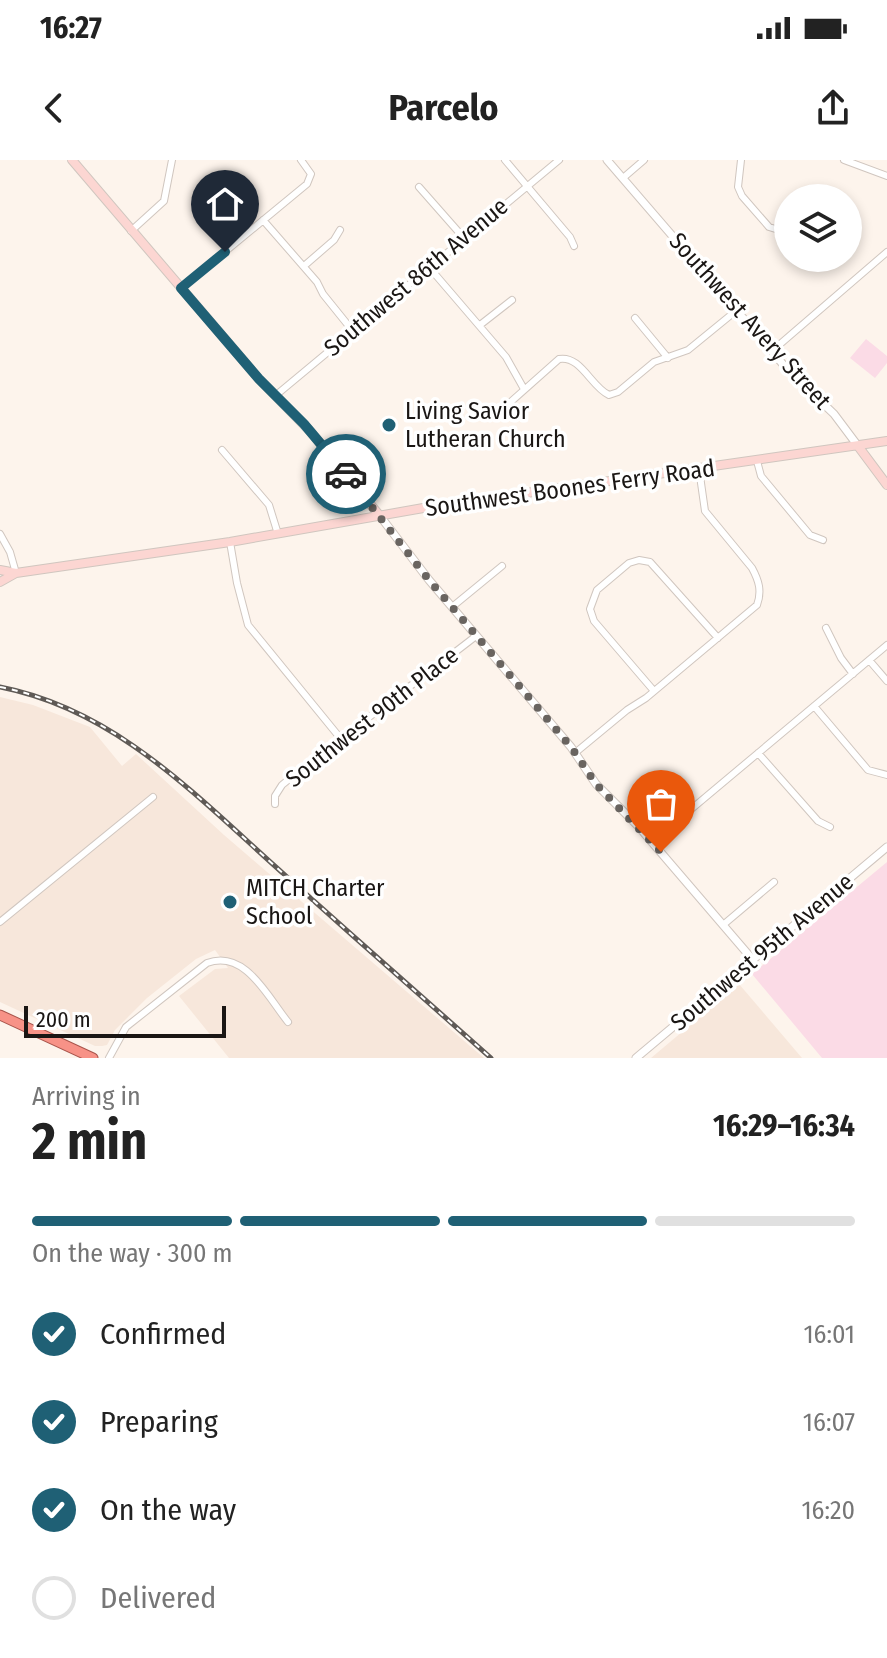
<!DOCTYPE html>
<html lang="en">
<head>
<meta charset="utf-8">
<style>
	:root { --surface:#fff; --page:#f6f6f6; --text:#222; --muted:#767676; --line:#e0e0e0; --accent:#1f6075 }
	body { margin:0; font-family:"Fira Sans Condensed",sans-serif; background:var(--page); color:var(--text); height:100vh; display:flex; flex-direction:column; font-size:30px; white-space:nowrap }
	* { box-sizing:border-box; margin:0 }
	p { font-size:26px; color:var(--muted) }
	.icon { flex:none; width:44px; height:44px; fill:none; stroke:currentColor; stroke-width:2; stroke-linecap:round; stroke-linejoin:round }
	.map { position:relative; height:898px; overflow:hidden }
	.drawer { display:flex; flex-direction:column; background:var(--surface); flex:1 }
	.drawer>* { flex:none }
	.buttons { position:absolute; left:774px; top:24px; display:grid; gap:16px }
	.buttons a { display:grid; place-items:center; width:88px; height:88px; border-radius:50%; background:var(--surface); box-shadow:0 4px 12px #0003; font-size:40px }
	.scale { position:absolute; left:24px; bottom:20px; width:202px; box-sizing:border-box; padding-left:8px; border:4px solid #1a1614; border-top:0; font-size:22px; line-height:28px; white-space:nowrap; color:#1a1614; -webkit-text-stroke:6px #fff; paint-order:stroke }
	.pin { position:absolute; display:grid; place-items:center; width:68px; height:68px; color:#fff; margin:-82px -34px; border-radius:50% 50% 50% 0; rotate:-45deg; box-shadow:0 0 8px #0007 }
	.pin .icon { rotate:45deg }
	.courier { position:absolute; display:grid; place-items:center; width:80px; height:80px; margin:-40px; border:6px solid #1f6075; border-radius:50%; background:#fff; color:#222; box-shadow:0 2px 10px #0007 }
	.summary em { font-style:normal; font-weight:700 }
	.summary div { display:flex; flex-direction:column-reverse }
	.summary { display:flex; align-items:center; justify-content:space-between; height:136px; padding:0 32px }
	h1 { font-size:52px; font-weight:700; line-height:60px }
	.bar { display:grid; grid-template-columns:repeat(4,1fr); gap:12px 8px; align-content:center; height:96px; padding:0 32px }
	.bar i { height:10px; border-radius:6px; background:var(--line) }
	.bar .current { background:var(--accent) }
	.bar p { grid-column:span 4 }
	ol { padding:0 32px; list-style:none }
	li { display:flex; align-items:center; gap:24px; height:88px }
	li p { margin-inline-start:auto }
	li .icon { padding:8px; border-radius:50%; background:var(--accent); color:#fff; stroke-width:4 }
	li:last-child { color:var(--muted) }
	li i { width:44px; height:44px; border:4px solid var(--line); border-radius:50% }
	.status { display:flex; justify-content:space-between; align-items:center; height:56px; padding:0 40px; background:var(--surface); direction:ltr }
	.status svg { height:22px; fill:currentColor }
	header { display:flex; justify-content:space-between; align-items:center; height:104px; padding:0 32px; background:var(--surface); font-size:36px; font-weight:700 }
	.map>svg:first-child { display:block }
	.built { fill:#f7e7db }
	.green { fill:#fbdbe6 }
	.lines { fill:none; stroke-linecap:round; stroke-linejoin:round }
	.minor-casing { stroke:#d0c6bf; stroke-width:8 }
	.tertiary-casing { stroke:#d0c6bf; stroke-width:9 }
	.secondary-casing { stroke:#d0c6bf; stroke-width:10 }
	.trunk-casing { stroke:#a8544b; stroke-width:11 }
	.minor { stroke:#fff; stroke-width:6 }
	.tertiary { stroke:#fff; stroke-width:7 }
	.secondary { stroke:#fcd6d2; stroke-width:8 }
	.trunk { stroke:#f79287; stroke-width:9 }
	.rail-casing { stroke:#5f5a56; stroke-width:5 }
	.rail { stroke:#fff; stroke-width:2; stroke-dasharray:6; stroke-linecap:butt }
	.done { stroke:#696460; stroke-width:8; stroke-dasharray:0 14.4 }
	.route { stroke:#1f6075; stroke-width:10 }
	.poi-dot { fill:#1f6075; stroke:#fff; stroke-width:3 }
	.labels { text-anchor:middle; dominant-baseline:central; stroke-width:7; stroke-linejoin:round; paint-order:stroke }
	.street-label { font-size:24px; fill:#1a1614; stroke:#fff }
	.poi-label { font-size:24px; fill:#1a1614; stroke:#fff; text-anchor:start }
</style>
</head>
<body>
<div class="status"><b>16:27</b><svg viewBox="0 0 49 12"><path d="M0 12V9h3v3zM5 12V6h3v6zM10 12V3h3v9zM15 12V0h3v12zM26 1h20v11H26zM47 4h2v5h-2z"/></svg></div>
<header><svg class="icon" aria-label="back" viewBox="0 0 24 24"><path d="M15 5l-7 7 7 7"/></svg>Parcelo<svg class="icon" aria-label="share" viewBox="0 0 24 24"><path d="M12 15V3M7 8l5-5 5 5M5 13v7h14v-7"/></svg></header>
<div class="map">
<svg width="887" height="898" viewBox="0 0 887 898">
	<rect width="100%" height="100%" fill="#fdf4ec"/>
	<path class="built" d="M0,537L33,545L90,567L122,606L136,594L224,675L484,898H229L179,836L215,809L228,808L215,790L196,799L147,838L115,870L107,885L102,886H95L0,842Z
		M739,824L802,898H651Z"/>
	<path class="green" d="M866,179L887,196V203L875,218L850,198Z
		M887,702V898H822L752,814Z"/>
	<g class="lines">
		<defs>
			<path id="minor" d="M505,0L570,77L574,86
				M741,0L738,27L742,36L769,67L782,71
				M844,0L887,16
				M623,18L644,0
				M419,27L463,77
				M263,60L317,122L323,134L352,170
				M131,71L164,41L172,0
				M304,106L334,80L340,70
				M428,106L506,197L524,229
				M181,128L307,24L311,14L301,0
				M635,158L668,198
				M480,165L512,140
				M772,191L887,92
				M275,236L559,0
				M505,247L559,199C581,195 591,227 609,235L618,232L654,202L688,190L737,150
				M222,290L269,345L278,374
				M757,301L761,316L810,375L823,380
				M0,374L10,392L16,413
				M230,382L237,423L248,465L341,579
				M452,447L502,406
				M826,468L841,498L853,514
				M869,500L887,521
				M654,531L594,461L590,449L597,430L629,403L639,400L650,402L718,478
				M814,546L868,610L887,615
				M575,593L627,550L646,538L757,445C762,431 759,421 752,408L705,351L699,309
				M758,593L818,661L830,667
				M275,644V636L282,625C345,573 412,526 476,476
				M652,682L887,485
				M0,762L153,637
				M723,765L774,722
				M109,898L126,867L207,803C245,789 267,836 288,862"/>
			<path id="tertiary" d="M607,0L787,209L834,254L858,286
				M380,356L429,420L571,587L596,624L639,667L753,800
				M636,898L887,687"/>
			<path id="secondary" d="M72,0L259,219L310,271L380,356
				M858,286L887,325
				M0,410L16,413
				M0,422L16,413L230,382L429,347L887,281"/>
			<path id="trunk" d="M0,855L93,898"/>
		</defs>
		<use href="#minor" class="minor-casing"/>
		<use href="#tertiary" class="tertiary-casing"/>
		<use href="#secondary" class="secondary-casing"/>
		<use href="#trunk" class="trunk-casing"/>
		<use href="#minor" class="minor"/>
		<use href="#tertiary" class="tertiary"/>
		<use href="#secondary" class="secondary"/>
		<use href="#trunk" class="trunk"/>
		<defs>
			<path id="rail" d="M0,527C118,550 199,639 286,716C354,777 422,837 491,898"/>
		</defs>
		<use href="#rail" class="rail-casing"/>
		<use href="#rail" class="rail"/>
	</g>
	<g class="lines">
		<path class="done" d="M346,314L429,420L571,587L596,624L661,692"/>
		<path class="route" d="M225,92L181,128L259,219L304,264L346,314"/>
	</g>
	<g class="poi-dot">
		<circle cx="389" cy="265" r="8"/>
		<circle cx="230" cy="742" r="8"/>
	</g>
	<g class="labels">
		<g class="street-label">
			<text transform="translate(416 117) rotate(-40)">Southwest 86th Avenue</text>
			<text transform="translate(750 161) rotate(48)">Southwest Avery Street</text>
			<text transform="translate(570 328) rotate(-8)">Southwest Boones Ferry Road</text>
			<text transform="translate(372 557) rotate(-38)">Southwest 90th Place</text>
			<text transform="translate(762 792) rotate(-40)">Southwest 95th Avenue</text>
		</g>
		<g class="poi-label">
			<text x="405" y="251">Living Savior<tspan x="405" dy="28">Lutheran Church</tspan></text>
			<text x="246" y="728">MITCH Charter<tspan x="246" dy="28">School</tspan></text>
		</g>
	</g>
</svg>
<div class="buttons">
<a><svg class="icon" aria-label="layers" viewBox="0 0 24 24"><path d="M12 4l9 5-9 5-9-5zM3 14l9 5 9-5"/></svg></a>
</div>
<div class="scale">200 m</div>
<div class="pin" style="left:661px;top:692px;background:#ea580c"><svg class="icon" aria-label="bag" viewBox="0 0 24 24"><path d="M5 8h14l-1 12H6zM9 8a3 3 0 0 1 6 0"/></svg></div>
<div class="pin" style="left:225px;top:92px;background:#1f2937"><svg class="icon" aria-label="home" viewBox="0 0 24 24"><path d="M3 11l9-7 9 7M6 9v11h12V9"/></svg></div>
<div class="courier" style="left:346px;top:314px"><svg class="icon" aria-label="car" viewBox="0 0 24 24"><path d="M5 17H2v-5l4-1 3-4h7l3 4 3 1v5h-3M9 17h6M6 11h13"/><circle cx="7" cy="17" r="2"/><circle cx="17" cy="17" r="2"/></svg></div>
</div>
<section class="drawer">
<div class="summary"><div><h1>2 min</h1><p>Arriving in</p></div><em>16:29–16:34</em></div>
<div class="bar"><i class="current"></i><i class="current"></i><i class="current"></i><i></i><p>On the way · 300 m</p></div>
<ol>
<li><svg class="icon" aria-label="check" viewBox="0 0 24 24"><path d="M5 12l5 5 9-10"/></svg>Confirmed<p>16:01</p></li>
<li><svg class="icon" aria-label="check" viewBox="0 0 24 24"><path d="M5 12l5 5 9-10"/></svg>Preparing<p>16:07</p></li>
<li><svg class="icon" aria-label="check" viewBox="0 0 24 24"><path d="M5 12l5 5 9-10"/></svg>On the way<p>16:20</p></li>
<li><i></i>Delivered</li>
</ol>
</section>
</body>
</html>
